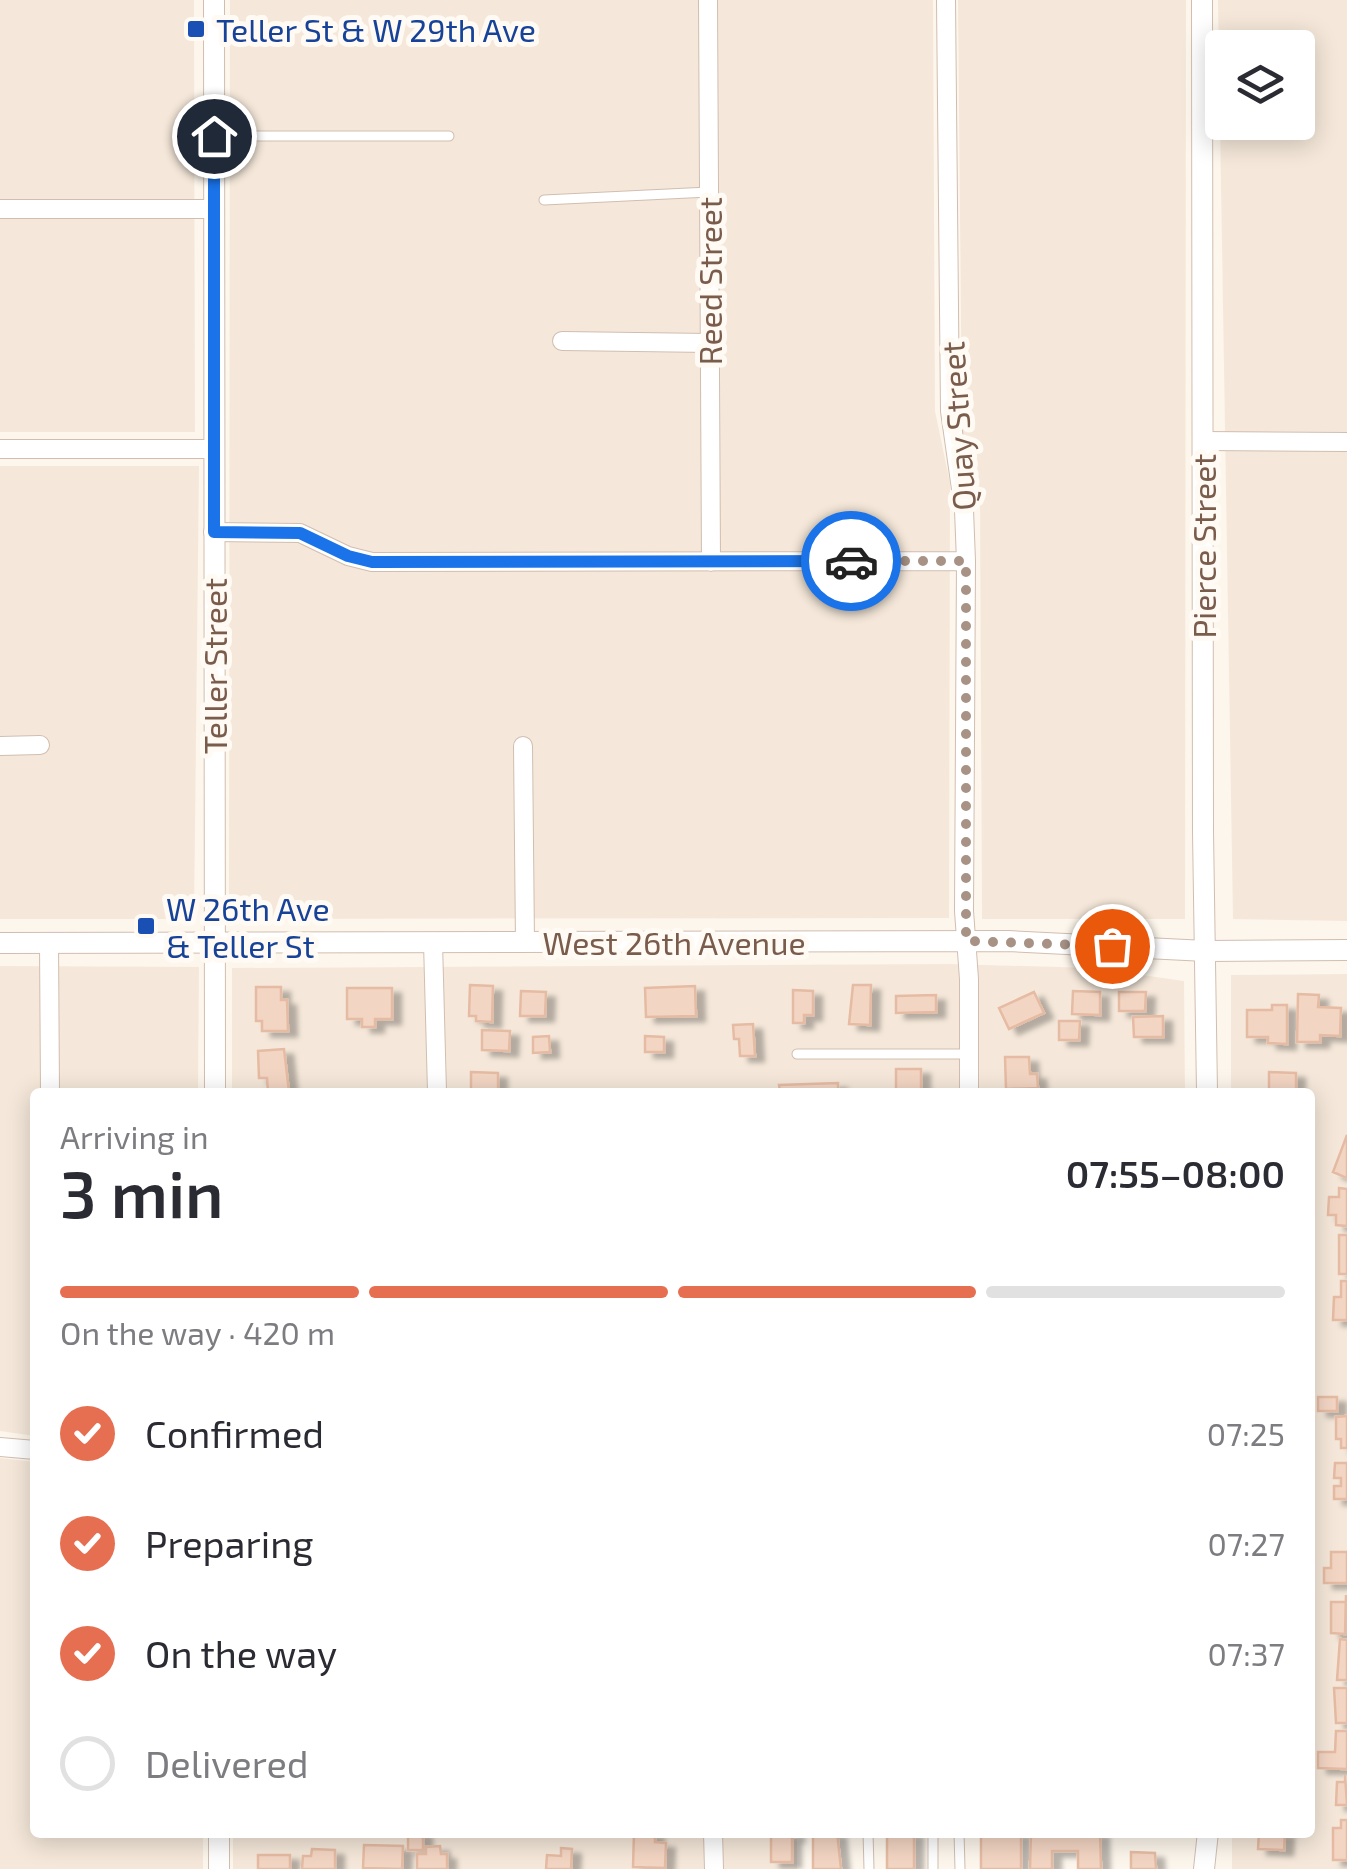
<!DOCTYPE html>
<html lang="en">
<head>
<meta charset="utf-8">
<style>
	:root { --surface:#fff; --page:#f7f7f7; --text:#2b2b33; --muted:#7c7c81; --line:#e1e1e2; --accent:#e76f51 }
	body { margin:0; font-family:"Exo 2",sans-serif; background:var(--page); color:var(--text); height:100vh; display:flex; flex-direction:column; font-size:38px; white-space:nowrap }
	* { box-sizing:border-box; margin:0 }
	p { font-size:32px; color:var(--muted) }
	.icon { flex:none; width:55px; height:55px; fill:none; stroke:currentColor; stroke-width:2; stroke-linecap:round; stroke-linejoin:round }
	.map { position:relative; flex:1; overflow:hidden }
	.panel { position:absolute; left:30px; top:1088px; width:1285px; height:750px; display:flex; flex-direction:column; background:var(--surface); border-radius:10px; box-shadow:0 5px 25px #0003 }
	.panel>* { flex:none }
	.fabs { position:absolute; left:1205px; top:30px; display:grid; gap:20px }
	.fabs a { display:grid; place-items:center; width:110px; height:110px; border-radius:10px; background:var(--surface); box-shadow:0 5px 25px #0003; font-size:50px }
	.pin { position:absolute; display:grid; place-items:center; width:85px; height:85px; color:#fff; margin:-42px; border:5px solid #fff; border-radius:50%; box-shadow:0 2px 10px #0007 }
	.courier { position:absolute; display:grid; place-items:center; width:100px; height:100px; margin:-50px; border:8px solid #1a73e8; border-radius:50%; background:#fff; color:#222; box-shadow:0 2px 12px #0007 }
	.headline em { font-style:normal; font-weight:600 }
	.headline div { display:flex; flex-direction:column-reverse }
	.headline { display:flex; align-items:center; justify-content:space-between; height:170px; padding:0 30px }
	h1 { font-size:65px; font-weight:600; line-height:75px }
	.bar { display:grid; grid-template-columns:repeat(4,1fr); gap:15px 10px; align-content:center; height:120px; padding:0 30px }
	.bar i { height:12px; border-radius:8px; background:var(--line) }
	.bar .active { background:var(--accent) }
	.bar p { grid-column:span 4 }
	ol { padding:0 30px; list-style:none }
	li { display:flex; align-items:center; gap:30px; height:110px }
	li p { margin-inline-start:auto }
	li .icon { padding:10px; border-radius:50%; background:var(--accent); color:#fff; stroke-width:4 }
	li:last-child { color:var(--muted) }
	li i { width:55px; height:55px; border:5px solid var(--line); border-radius:50% }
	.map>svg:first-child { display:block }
	.residential { fill:#f5e8da; fill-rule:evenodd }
	.building { fill:#f3d5c3; stroke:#e6bba3; stroke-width:2.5; filter:url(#shadow) }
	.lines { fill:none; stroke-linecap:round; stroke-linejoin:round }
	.service-casing { stroke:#d1beb0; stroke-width:11 }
	.minor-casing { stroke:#d1beb0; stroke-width:20 }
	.tertiary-casing { stroke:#d1beb0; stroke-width:22 }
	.service { stroke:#fff; stroke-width:9 }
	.minor { stroke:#fff; stroke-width:18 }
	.tertiary { stroke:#fff; stroke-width:20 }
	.done { stroke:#a89285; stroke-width:10; stroke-dasharray:0 18 }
	.route { stroke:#1a73e8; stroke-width:12 }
	.transit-dot { fill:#1a4fb4; stroke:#fffaf3; stroke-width:4 }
	.labels { text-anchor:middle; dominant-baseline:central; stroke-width:10; stroke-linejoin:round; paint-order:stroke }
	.transit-label { font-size:32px; fill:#164399; stroke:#fffaf3; text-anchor:start }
	.street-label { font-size:32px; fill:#7a5c4d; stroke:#fffaf3 }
</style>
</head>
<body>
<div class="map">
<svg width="1347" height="1869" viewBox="0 0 1347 1869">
	<defs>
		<filter id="shadow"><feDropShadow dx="9" dy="5.5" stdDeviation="2.5" flood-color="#0004"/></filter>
	</defs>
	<rect width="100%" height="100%" fill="#fdf6ec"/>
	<path class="residential" d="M0,0H194L195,432H0Z
		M230,0H933L935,411L950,483L949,918L229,919Z
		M958,0H1186L1185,919H982L980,499L962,432Z
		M1218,0H1347V921L1233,919ZM1222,48H1298V122H1222Z
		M0,466H199L194,919H0Z
		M949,964L1092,968L1184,981L1185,1092H232V968Z
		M0,966L199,967L198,1092H35V1436L0,1431Z
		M1347,974V1869H1232V1833L1310,1832V1092H1231V975Z
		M0,1458L35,1462V1832L203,1833V1869H0Z
		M233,1833H797V1869H233Z"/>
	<path class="building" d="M470,985L493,986L492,1022L476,1021V1016H469Z
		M853,985H871L870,1025L849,1024Z
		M695,986L696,1016L646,1017L645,988Z
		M256,987H281V1000H287L288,1031H262V1021H256Z
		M347,988H392V1019H375V1027H362V1019H347Z
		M793,990L813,991V1015H804V1023H793Z
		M521,991L546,992L545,1016H520Z
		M1073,991L1100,992V1015L1072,1014Z
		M1034,992L1044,1013L1009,1029L999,1008Z
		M1119,992H1146L1145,1011H1119Z
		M1298,994L1319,995L1318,1007L1341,1008L1340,1036L1320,1035V1042H1297Z
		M936,995V1012L896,1013V996Z
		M1272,1005H1287V1044L1268,1043V1037H1247V1010H1272Z
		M1163,1016V1037H1134L1133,1017Z
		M1059,1021H1080L1079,1040H1059Z
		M753,1024L755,1056H740L739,1039H734L733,1025Z
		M482,1030L510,1031L509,1051L482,1050Z
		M549,1036L550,1052L533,1053V1037Z
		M645,1036L664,1037V1052H645Z
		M284,1049L289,1092H268L267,1078H259L258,1051Z
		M1005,1057H1029L1030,1074H1037L1038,1088L1006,1089Z
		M896,1069H921V1092H896Z
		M471,1072L498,1073V1092H471Z
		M1269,1072L1296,1073V1092H1303H1269Z
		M838,1083V1092H780L779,1085Z
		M1347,1135V1178L1333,1172Z
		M1339,1188L1347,1189V1226L1336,1225V1215H1328L1329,1197H1339Z
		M1339,1235H1347V1274H1339Z
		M1341,1281H1347V1320H1333L1334,1297H1341Z
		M1318,1397H1337V1411H1318Z
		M1347,1416V1448H1341V1439H1336V1417Z
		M1335,1463H1347V1499H1334V1486H1341V1478H1334Z
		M1331,1552H1347V1583H1324V1568H1331Z
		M1346,1595L1345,1634L1331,1633V1602H1346Z
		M1340,1639L1347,1640V1680H1337Z
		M1334,1688H1347V1723H1336Z
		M1336,1731H1347V1769L1318,1768V1752H1335Z
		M1345,1775L1347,1805H1336L1337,1782H1345Z
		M1341,1820H1347V1860H1333V1828H1341Z
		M408,1832H423V1850H408Z
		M634,1832L655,1833V1842L666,1843L665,1868L633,1867Z
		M771,1832H795V1837H792V1862H771Z
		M813,1832H837L841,1869H813Z
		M887,1832H914V1869H887Z
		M981,1832H1021V1869H981Z
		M1031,1832H1100L1101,1869H1078V1851H1052V1869H1030Z
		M1259,1832H1285L1284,1850L1258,1849Z
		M364,1845L403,1846L402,1869L363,1868Z
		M440,1846L441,1854H447V1869H417V1854H426V1847Z
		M561,1848L572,1849L571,1869H546L547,1855L561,1856Z
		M312,1849L335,1850V1869H302L303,1856H311Z
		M1131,1852L1155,1853L1156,1869H1131Z
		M258,1855H290V1869H258Z"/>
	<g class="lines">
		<defs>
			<path id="service" d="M216,136H449
				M544,200L709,192
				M797,1054H969
				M868,1832L869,1869
				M959,1832L960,1869
				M933,1869V1832"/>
			<path id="minor" d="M708,0L711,562
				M946,0L950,411L964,510L966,561L964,911L969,979V1092
				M0,209H213
				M562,341L710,343
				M1203,441L1347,442
				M0,449H213
				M213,532L300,533L348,556L372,562L966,561
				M0,746L40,745
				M523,746L525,942
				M433,942L437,1092
				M49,943L50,1092
				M0,1447L35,1450
				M713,1832L714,1869"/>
			<path id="tertiary" d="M214,0L215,1092
				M1202,0L1203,832L1207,1092
				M0,943L1008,941L1206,951L1347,950
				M219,1832V1869
				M1204,1869L1208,1832"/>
		</defs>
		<use href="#service" class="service-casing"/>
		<use href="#minor" class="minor-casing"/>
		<use href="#tertiary" class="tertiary-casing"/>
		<use href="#service" class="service"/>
		<use href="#minor" class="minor"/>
		<use href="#tertiary" class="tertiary"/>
	</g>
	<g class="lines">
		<path class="done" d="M851,561H966V941L1112,946"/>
		<path class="route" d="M214,136V532L300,533L348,556L372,562L851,561"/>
	</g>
	<g class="transit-dot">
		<rect x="186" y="19" width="20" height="20" rx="5"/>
		<rect x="136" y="916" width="20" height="20" rx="5"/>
	</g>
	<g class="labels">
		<g class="transit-label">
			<text x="216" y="29">Teller St &amp; W 29th Ave</text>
			<text x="166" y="908">W 26th Ave<tspan x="166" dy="37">&amp; Teller St</tspan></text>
		</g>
		<g class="street-label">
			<text transform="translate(709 281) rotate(-90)">Reed Street</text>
			<text transform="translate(957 426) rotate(-94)">Quay Street</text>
			<text transform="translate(1203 546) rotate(-90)">Pierce Street</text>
			<text transform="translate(214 666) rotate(-90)">Teller Street</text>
			<text x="674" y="942">West 26th Avenue</text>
		</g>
	</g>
</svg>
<div class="fabs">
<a><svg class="icon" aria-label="layers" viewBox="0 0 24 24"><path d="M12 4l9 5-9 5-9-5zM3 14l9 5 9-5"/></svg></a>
</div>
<div class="pin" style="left:1112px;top:946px;background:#ea580c"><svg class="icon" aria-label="bag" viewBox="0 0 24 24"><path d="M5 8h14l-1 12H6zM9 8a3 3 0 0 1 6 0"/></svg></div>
<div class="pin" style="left:214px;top:136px;background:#1f2937"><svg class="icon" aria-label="home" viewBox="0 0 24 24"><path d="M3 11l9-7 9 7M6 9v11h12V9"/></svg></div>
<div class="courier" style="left:851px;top:561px"><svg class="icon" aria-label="car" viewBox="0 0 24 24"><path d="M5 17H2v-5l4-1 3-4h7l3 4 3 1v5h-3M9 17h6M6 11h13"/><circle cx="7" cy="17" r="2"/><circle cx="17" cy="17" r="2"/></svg></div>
<section class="panel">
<div class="headline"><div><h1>3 min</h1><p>Arriving in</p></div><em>07:55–08:00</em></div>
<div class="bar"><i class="active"></i><i class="active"></i><i class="active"></i><i></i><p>On the way · 420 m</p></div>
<ol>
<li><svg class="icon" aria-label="check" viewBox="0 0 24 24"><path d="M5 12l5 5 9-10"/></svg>Confirmed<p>07:25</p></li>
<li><svg class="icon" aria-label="check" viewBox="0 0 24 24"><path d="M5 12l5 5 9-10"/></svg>Preparing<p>07:27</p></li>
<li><svg class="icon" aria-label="check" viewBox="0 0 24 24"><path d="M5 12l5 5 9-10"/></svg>On the way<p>07:37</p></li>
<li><i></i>Delivered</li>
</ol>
</section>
</div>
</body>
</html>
